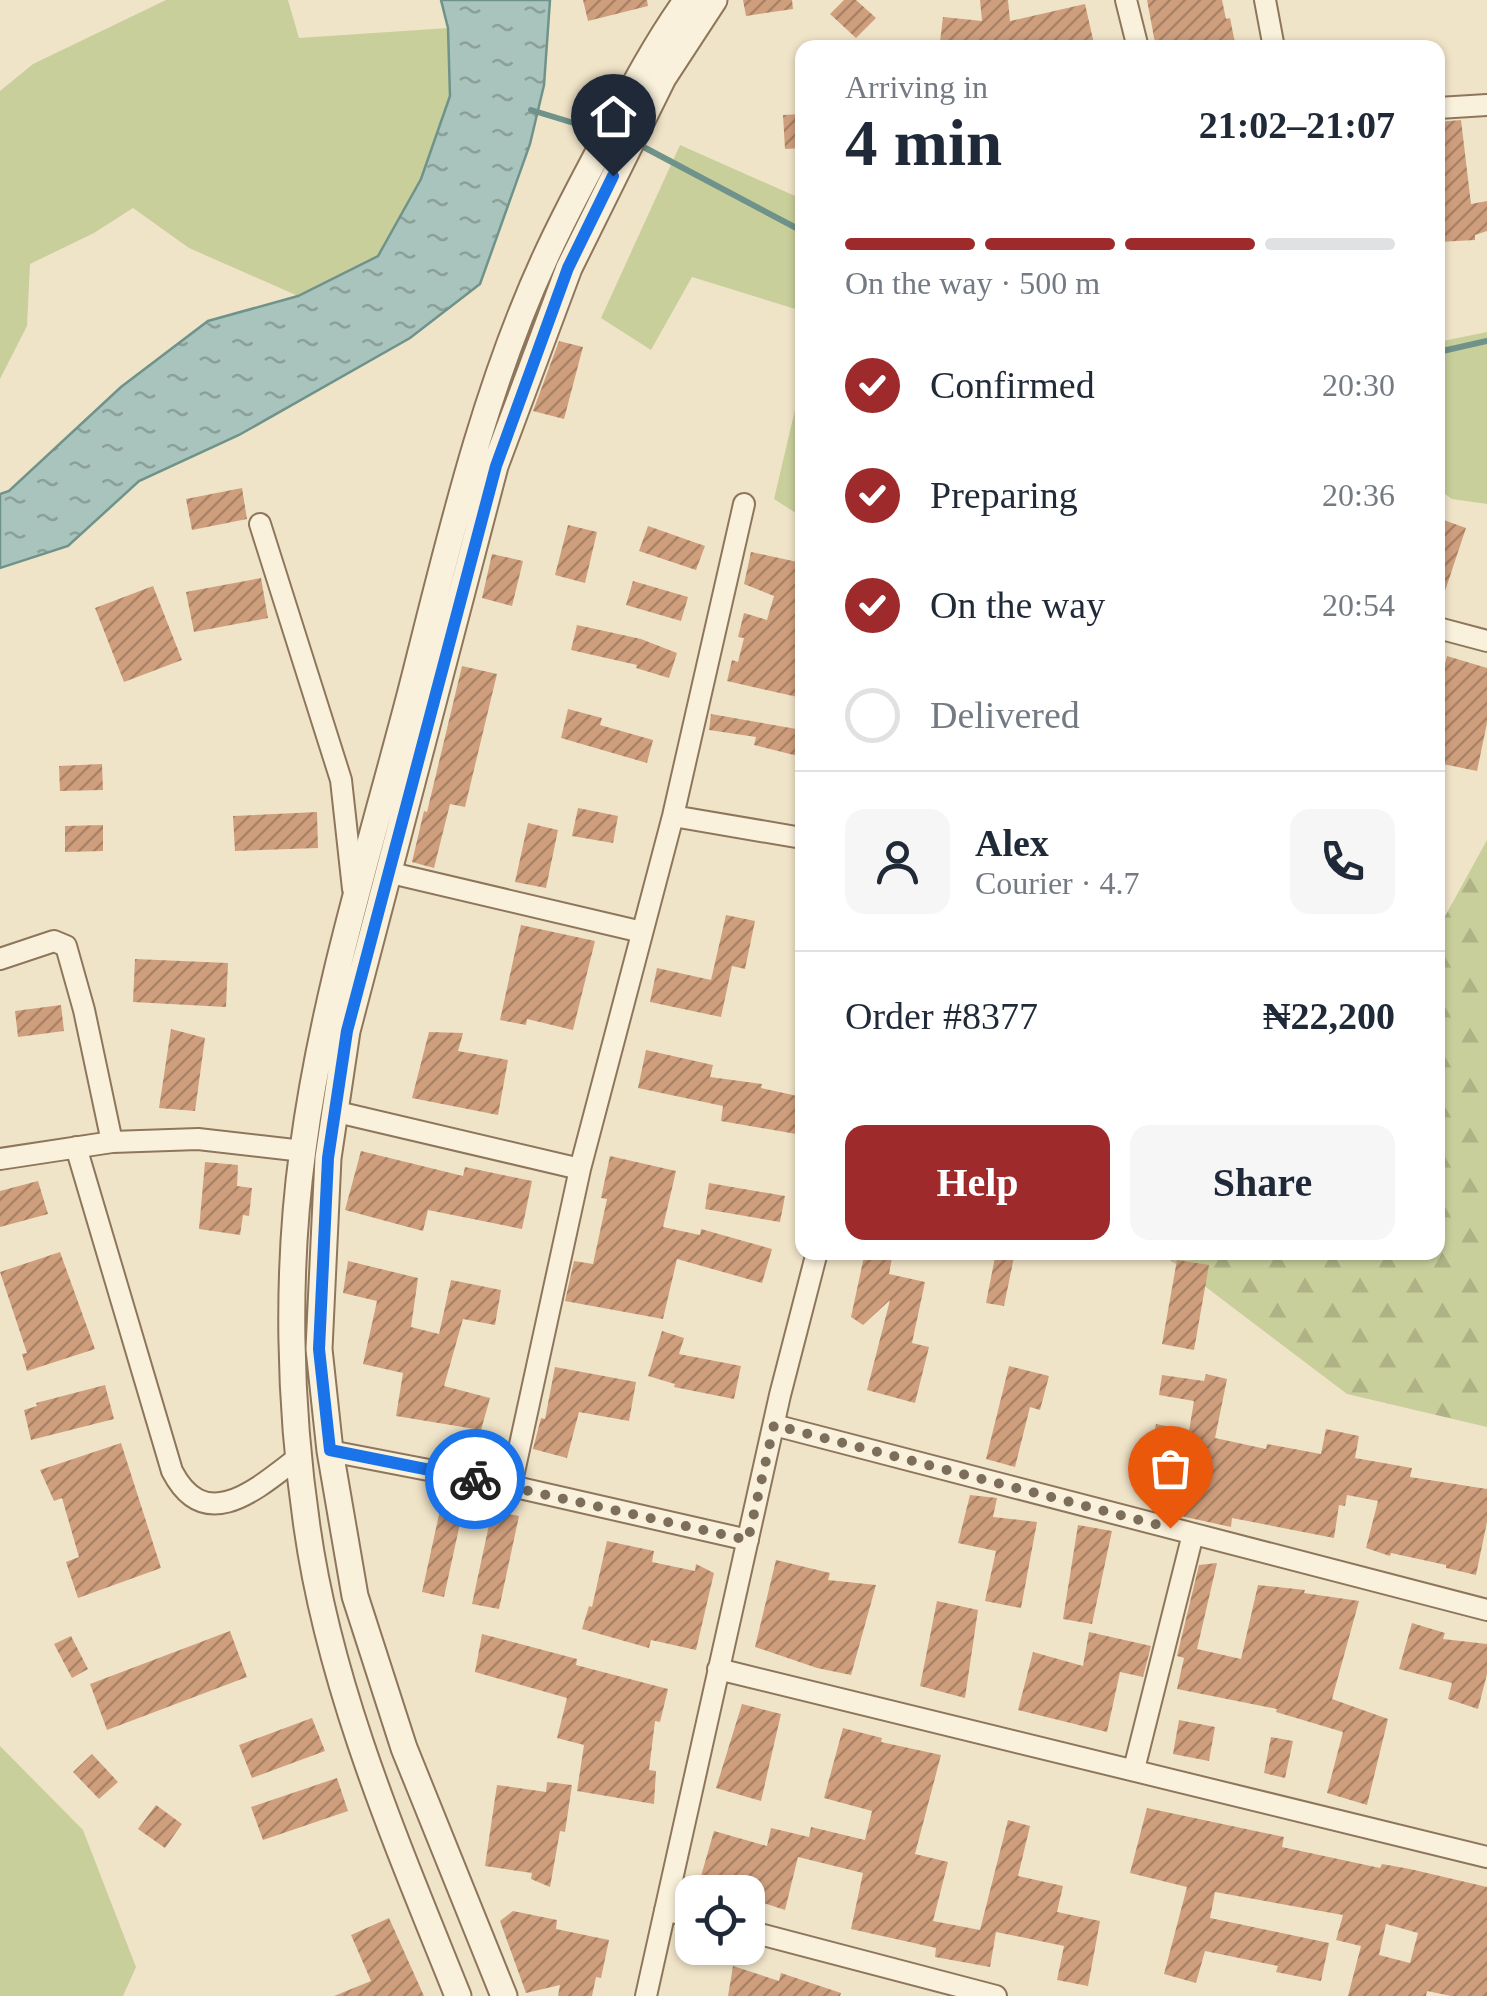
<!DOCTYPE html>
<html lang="en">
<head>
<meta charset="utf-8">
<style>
	:root { --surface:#fff; --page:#f6f6f7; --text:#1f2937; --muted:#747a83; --line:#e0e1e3; --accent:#9e2a2b }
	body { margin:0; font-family:Georgia,serif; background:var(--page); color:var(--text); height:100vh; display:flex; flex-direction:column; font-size:38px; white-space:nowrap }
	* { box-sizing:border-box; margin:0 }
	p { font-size:32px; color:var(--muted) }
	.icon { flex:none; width:55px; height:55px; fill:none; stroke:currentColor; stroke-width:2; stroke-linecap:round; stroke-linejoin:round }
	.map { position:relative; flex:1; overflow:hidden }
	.drawer { position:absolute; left:795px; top:40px; width:650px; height:1220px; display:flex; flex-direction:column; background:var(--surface); border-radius:20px; box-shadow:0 2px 8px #0004 }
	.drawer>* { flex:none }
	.controls { position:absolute; left:675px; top:1875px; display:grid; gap:20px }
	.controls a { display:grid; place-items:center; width:90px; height:90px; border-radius:20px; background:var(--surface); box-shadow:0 2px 8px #0004; font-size:50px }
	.pin { position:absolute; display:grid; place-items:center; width:85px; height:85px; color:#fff; margin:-102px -42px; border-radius:50% 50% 50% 0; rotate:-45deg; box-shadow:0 0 10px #0007 }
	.pin .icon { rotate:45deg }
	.courier { position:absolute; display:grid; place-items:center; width:100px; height:100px; margin:-50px; border:8px solid #1a73e8; border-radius:50%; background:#fff; color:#222; box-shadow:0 2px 12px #0007 }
	.headline em { font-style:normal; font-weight:600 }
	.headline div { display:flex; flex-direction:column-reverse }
	.headline { display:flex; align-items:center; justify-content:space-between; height:170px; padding:0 50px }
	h1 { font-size:65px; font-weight:600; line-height:75px }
	.bar { display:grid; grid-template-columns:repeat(4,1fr); gap:15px 10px; align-content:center; height:120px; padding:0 50px }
	.bar i { height:12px; border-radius:8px; background:var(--line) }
	.bar .selected { background:var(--accent) }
	.bar p { grid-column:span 4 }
	.line { display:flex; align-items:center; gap:25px; padding:0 50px; border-top:2px solid var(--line) }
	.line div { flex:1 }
	.round { display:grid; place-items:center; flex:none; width:105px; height:105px; border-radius:20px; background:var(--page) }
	ol { padding:0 50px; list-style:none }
	li { display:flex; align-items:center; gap:30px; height:110px }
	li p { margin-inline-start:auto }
	li .icon { padding:10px; border-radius:50%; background:var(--accent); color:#fff; stroke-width:4 }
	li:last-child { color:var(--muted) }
	li i { width:55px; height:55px; border:5px solid var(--line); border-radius:50% }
	.primary-button { display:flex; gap:20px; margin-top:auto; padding:20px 50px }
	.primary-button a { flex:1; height:115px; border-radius:20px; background:var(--accent); color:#fff; font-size:40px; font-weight:600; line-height:115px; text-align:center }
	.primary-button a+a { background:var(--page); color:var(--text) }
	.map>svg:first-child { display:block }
	.grass { fill:#c9cf9b }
	.forest { fill:url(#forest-firs) }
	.water { fill:url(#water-ripples); stroke:#6f938a; stroke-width:2.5 }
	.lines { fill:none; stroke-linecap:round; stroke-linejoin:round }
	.stream { stroke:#6f938a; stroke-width:6 }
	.building { fill:url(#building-hatch); fill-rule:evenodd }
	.minor-casing { stroke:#8d765c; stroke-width:24 }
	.tertiary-casing { stroke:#8d765c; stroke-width:29 }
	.minor { stroke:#faf1dc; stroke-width:20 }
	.tertiary { stroke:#faf1dc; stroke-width:25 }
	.done { stroke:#7c6e5b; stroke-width:10; stroke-dasharray:0 18 }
	.route { stroke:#1a73e8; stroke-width:12 }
</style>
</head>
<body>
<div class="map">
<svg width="1487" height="1996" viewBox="0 0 1487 1996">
	<defs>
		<pattern id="forest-firs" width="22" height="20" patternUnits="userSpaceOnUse" patternTransform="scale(2.5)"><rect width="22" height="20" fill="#c9cf9b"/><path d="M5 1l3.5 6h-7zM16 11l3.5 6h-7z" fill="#aeb285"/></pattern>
		<pattern id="water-ripples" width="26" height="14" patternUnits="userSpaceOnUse" patternTransform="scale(2.5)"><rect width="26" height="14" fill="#a9c4bc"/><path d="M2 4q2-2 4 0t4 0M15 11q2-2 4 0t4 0" fill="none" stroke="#8ba098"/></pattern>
		<pattern id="building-hatch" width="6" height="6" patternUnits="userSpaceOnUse" patternTransform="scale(2.5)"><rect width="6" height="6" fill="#cf9f7d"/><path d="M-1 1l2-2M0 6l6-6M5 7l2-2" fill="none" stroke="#a98266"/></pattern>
	</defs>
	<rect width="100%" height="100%" fill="#f0e4c8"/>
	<path class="grass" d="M166,0H288L299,38L448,28L450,96L421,179L378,256L298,296L189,248L133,208L94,233L30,264L27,326L0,379V91L33,64Z
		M680,145L802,199V311L692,277L651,350L601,318Z
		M1487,332V504L1452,499L1438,489V342Z
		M802,380V517L774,499Z
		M0,1746L83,1830L136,1967L123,1996H0Z"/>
	<path class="forest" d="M1487,840V1427L1347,1394L1161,1253L1438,1252V929Z"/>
	<path class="water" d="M441,0H550L544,85L530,144L480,284L410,338L239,435L139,481L68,546L0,568V494L9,491L121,387L208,321L298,296L378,256L421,179L450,96L448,28Z"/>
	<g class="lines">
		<path class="stream" d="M531,110L600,131
			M636,143L802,231
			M1438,352L1487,341"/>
	</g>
	<path class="building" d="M583,0H647L648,6L588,21Z
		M743,0H792L793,9L746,16Z
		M844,0H856L876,18L856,38L830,14Z
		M980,0H1008L1010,21L1085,4L1095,48H965L966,44L940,42L943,17L982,21Z
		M1147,0H1222L1226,19L1230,18L1236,48H1156Z
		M802,114V148L785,149L783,115Z
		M1461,120L1471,204L1487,201V231L1475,235V240L1438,242V122Z
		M559,341L583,347L564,419L533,411Z
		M242,488L247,519L192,530L186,499Z
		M1438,518L1466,528L1440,606L1438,605Z
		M568,525L597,532L585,583L555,575Z
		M648,526L705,546L696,570L639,551Z
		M751,552L802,563V698L727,681L732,660L738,662L744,638L738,637L744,613L767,620L774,596L744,584Z
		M492,554L523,561L512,606L482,598Z
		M261,578L268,618L194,632L186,592Z
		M633,581L688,597L681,621L626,605Z
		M153,586L182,660L124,682L95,608Z
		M577,625L641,639L677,653L669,678L636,668L637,665L571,650Z
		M1447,656L1487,668V723L1477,771L1438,763V690Z
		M462,666L497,674L465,807L450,804L434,868L412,862L424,811L427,812Z
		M568,709L602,718L600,725L653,740L647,763L561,738Z
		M711,714L802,730V757L754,745L756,737L709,730Z
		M102,764L103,790L60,791L59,766Z
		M578,808L618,816L613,843L572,836Z
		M317,812L318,848L235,851L233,816Z
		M528,823L558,830L546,888L515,882Z
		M103,825V851L65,852V826Z
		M726,915L755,921L745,969L732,966L721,1017L650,1002L657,968L711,980Z
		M521,925L595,941L573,1030L527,1019L526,1025L500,1020Z
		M135,959L228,963L226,1007L133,1002Z
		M61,1005L64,1031L18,1037L15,1011Z
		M171,1029L205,1038L195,1111L159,1108Z
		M429,1032L463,1033L458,1051L508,1060L498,1115L412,1098Z
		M646,1050L713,1065L710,1077L762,1084L761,1088L802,1097V1135L721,1121L723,1106L638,1088Z
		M361,1151L463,1176L465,1167L532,1181L522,1229L428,1210L423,1231L345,1210Z
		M610,1156L676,1171L663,1227L700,1235L701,1229L772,1249L762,1283L677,1259L663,1319L565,1301L574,1261L593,1264L607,1199L601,1198Z
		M205,1162L238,1165L237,1186L252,1188L249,1216L243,1215L240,1235L199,1229Z
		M38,1181L48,1214L0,1227V1191Z
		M709,1183L785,1196L780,1222L705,1209Z
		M60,1252L95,1349L27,1371L22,1354L27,1353L0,1272Z
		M865,1252H893L889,1274L925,1282L912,1343L929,1347L915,1403L867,1390L890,1300L863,1325L851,1317Z
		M996,1252H1015L1004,1306L986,1303Z
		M1177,1260L1209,1265L1194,1350L1162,1344Z
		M348,1261L418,1278L411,1327L439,1334L451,1280L501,1290L495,1325L463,1319L444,1386L490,1398L481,1430L396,1416L403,1373L363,1364L377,1301L343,1293Z
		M662,1331L684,1338L679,1354L741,1366L734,1399L674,1387L675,1384L648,1376Z
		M1009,1366L1049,1376L1040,1410L1030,1407L1015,1467L986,1459Z
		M555,1367L636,1382L629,1421L579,1412L567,1458L533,1449L541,1418L545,1419Z
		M1206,1374L1227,1379L1215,1438L1266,1449L1267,1444L1321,1454L1326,1429L1359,1436L1355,1458L1412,1468L1410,1477L1487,1489V1522L1476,1575L1446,1568V1565L1391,1553L1390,1556L1366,1548L1378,1501L1347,1495L1345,1506L1339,1505L1334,1538L1232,1518L1231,1527L1176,1515L1180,1492L1145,1486L1156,1424L1189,1431L1194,1401L1159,1395L1162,1375L1204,1381Z
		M105,1385L114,1419L31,1440L24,1410L37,1406L36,1403Z
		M121,1443L161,1568L78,1598L66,1562L79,1557L62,1498L54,1501L40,1470Z
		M970,1495L997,1498L993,1517L1037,1522L1021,1608L985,1601L996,1551L958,1543Z
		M442,1501L464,1505L444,1597L422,1592Z
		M492,1511L519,1516L499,1609L472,1604Z
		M1078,1525L1112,1531L1092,1624L1063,1619Z
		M607,1541L654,1551L652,1562L695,1571L696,1564L714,1573L696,1650L651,1640L649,1648L582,1629L589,1606L592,1607Z
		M776,1560L830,1573L828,1580L876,1585L851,1675L817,1668L755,1647Z
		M1217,1563L1197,1649L1241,1659L1258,1585L1305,1590L1304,1593L1359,1601L1332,1699L1388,1719L1367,1805L1327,1793L1343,1732L1276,1712L1277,1709L1177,1689L1184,1658L1177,1656L1199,1565Z
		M937,1601L978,1610L965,1698L920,1686Z
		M1412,1623L1445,1633L1443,1639L1487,1644V1674L1478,1709L1448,1699L1452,1683L1399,1669Z
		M230,1631L247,1677L107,1730L90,1684Z
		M1089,1632L1151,1646L1143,1677L1120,1672L1107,1732L1018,1710L1033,1652L1083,1666Z
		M482,1634L577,1659L576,1665L668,1689L660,1722L655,1721L649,1770L656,1771L654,1804L577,1791L584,1745L557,1738L567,1698L475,1672Z
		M71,1636L88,1669L72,1678L54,1644Z
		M742,1704L781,1714L761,1801L716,1788Z
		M312,1718L325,1751L252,1778L239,1745Z
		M1179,1720L1215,1727L1209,1761L1173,1754Z
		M843,1728L882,1738L881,1742L941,1755L915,1854L948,1862L933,1921L980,1930L1008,1820L1030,1826L1018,1876L1063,1886L1057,1912L1100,1921L1088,1986L1057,1980L1064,1946L996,1932L990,1967L935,1957L936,1948L851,1929L863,1873L798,1857L785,1910L754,1900L756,1892L701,1876L714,1831L767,1846L771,1828L809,1837L811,1827L865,1840L872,1811L824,1798Z
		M1271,1737L1293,1741L1285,1778L1264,1773Z
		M92,1754L118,1782L99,1799L73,1772Z
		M337,1778L348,1811L263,1840L251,1807Z
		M547,1782L572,1785L565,1832L560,1831L550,1887L531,1879L532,1873L485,1866L497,1785L546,1792Z
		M156,1805L182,1824L165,1848L138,1829Z
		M1147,1808L1284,1837L1282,1847L1380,1868L1382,1864L1410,1869L1487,1887V1996H1451L1427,1991L1426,1996H1348L1361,1946L1336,1940L1343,1915L1215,1892L1210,1918L1329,1943L1321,1981L1276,1972L1278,1966L1205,1951L1196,1983L1164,1974L1187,1887L1130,1873ZM1386,1924L1418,1933L1410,1963L1379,1955Z
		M513,1911L557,1920L556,1929L609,1940L601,1978L596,1977L592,1996H558L560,1985L526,1993L500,1921Z
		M389,1918L424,1996H334L371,1981L351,1935Z
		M733,1966L779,1981L781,1973L841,1993L840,1996H728Z"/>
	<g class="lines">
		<defs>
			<path id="minor" d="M1126,0L1138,48
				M1265,0L1274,48
				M1438,108L1487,105
				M260,524L341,780L353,889
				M1438,628L1487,641
				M673,816L802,838
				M387,872L642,932
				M0,959L54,941L66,946L84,1010L112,1142
				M333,1111L580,1169
				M76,1147L172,1471C206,1537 259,1487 300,1456
				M0,1159L112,1142L198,1139L303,1151
				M774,1425L1487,1610
				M330,1451L511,1486L748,1540
				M511,1486L580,1169L673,816L744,504
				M718,1669L1487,1857
				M1134,1769L1193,1534
				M665,1910L692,1917
				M748,1931L996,1996
				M646,1996L780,1395L817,1252"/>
			<path id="tertiary" d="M458,1996C397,1844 330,1690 307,1527C289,1404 286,1272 303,1149C323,997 370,848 409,699C447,551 481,397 545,258C564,216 586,176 607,136C632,89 656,43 687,0
				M504,1996L404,1748L355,1596L330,1451L319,1349L328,1158L347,1031L495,466L569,268L663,78L714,0"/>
		</defs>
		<use href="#minor" class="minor-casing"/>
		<use href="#tertiary" class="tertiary-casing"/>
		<use href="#minor" class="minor"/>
		<use href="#tertiary" class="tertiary"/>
	</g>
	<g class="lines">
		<path class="done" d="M475,1479L748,1540L774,1425L1170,1528"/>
		<path class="route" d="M475,1479L330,1450L319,1349L328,1158L347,1031L496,466L568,268L613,176"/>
	</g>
</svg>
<div class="controls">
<a><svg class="icon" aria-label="locate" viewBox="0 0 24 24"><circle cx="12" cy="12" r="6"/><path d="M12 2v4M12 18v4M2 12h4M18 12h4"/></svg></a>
</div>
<div class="pin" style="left:1170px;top:1528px;background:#ea580c"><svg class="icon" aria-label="bag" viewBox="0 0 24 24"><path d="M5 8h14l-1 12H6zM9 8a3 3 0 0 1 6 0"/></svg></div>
<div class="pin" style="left:613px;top:176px;background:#1f2937"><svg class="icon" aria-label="home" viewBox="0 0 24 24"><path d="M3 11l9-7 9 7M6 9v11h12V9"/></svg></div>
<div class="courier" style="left:475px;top:1479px"><svg class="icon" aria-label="bike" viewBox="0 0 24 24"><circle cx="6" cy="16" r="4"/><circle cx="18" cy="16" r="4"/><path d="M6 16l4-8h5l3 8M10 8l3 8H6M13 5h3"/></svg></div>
<section class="drawer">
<div class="headline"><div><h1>4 min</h1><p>Arriving in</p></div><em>21:02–21:07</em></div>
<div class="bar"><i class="selected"></i><i class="selected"></i><i class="selected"></i><i></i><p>On the way · 500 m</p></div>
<ol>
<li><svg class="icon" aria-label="check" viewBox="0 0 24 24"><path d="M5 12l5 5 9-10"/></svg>Confirmed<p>20:30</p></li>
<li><svg class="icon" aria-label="check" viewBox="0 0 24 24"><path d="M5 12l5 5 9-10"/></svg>Preparing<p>20:36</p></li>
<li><svg class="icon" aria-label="check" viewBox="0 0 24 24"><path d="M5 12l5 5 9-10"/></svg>On the way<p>20:54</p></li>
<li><i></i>Delivered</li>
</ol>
<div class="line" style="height:180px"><a class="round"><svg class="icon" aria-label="person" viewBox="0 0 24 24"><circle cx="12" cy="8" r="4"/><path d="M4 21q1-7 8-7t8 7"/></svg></a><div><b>Alex</b><p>Courier · 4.7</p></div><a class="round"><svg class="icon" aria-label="phone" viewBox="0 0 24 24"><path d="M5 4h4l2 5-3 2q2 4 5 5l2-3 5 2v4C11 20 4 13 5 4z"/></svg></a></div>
<div class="line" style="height:130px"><div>Order #8377</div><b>₦22,200</b></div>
<div class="primary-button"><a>Help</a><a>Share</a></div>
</section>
</div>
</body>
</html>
